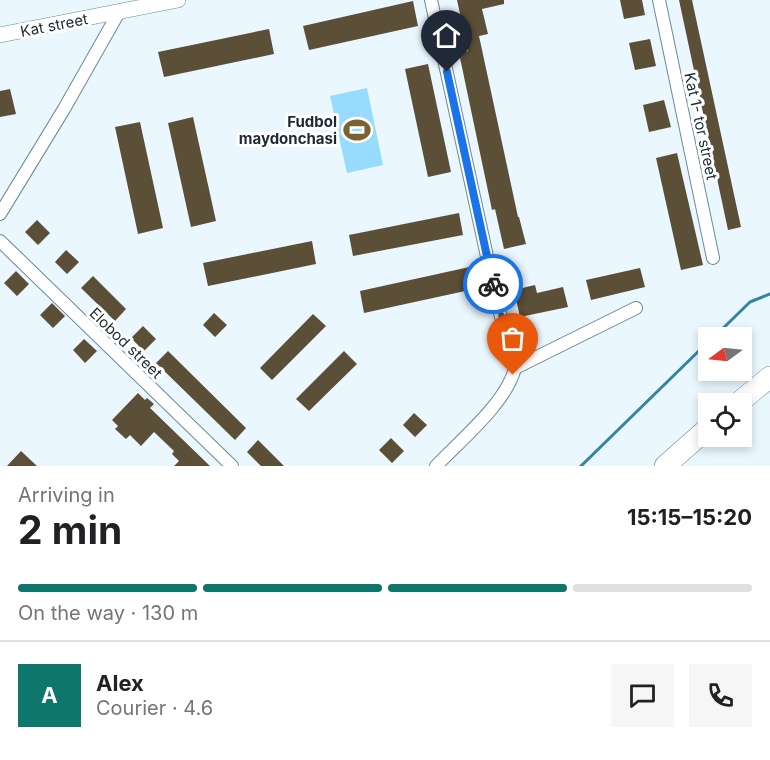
<!DOCTYPE html>
<html lang="en">
<head>
<meta charset="utf-8">
<style>
	:root { --surface:#fff; --page:#f6f6f6; --text:#202124; --muted:#757577; --line:#e0e0e0; --accent:#0f766e }
	body { margin:0; font-family:Inter,sans-serif; background:var(--page); color:var(--text); height:100vh; display:flex; flex-direction:column; font-size:22px; white-space:nowrap }
	* { box-sizing:border-box; margin:0 }
	p { font-size:20px; color:var(--muted) }
	.icon { flex:none; width:33px; height:33px; fill:none; stroke:currentColor; stroke-width:2; stroke-linecap:round; stroke-linejoin:round }
	.map { position:relative; height:466px; overflow:hidden }
	.side { display:flex; flex-direction:column; background:var(--surface); flex:1 }
	.side>* { flex:none }
	.needle { width:39px; rotate:255deg }
	.tools { position:absolute; left:698px; top:327px; display:grid; gap:12px }
	.tools a { display:grid; place-items:center; width:54px; height:54px; border-radius:0px; background:var(--surface); box-shadow:0 3px 9px #0003; font-size:30px }
	.pin { position:absolute; display:grid; place-items:center; width:51px; height:51px; color:#fff; margin:-62px -26px; border-radius:50% 50% 50% 0; rotate:-45deg; box-shadow:0 0 6px #0007 }
	.pin .icon { rotate:45deg }
	.courier { position:absolute; display:grid; place-items:center; width:60px; height:60px; margin:-30px; border:4px solid #1a73e8; border-radius:50%; background:#fff; color:#222; box-shadow:0 2px 8px #0007 }
	.summary em { font-style:normal; font-weight:700 }
	.summary div { display:flex; flex-direction:column-reverse }
	.summary { display:flex; align-items:center; justify-content:space-between; height:102px; padding:0 18px }
	h1 { font-size:39px; font-weight:700; line-height:45px }
	.bar { display:grid; grid-template-columns:repeat(4,1fr); gap:9px 6px; align-content:center; height:72px; padding:0 18px }
	.bar i { height:8px; border-radius:4px; background:var(--line) }
	.bar .active { background:var(--accent) }
	.bar p { grid-column:span 4 }
	.line { display:flex; align-items:center; gap:15px; padding:0 18px; border-top:2px solid var(--line) }
	.line div { flex:1 }
	.round { display:grid; place-items:center; flex:none; width:63px; height:63px; border-radius:0px; background:var(--page) }
	.map>svg:first-child { display:block }
	.green { fill:#97dcfc }
	.lines { fill:none; stroke-linecap:round; stroke-linejoin:round }
	.stream { stroke:#3684a2; stroke-width:3 }
	.building { fill:#5c4f37 }
	.minor-casing { stroke:#6a8997; stroke-width:14 }
	.tertiary-casing { stroke:#6a8997; stroke-width:16 }
	.trunk-casing { stroke:#6a8997; stroke-width:22 }
	.minor { stroke:#fff; stroke-width:12 }
	.tertiary { stroke:#fff; stroke-width:15 }
	.trunk { stroke:#fff; stroke-width:21 }
	.done { stroke:#647177; stroke-width:6; stroke-dasharray:0 10.8 }
	.route { stroke:#1a73e8; stroke-width:8 }
	.labels { text-anchor:middle; dominant-baseline:central; stroke-width:6; stroke-linejoin:round; paint-order:stroke }
	.street-label { font-size:15px; fill:#1c292e; stroke:#fff }
	.poi-label { font-size:15px; font-weight:bold; fill:#1c292e; stroke:#fff; text-anchor:end }
</style>
</head>
<body>
<div class="map">
<svg width="770" height="466" viewBox="0 0 770 466">
	<rect width="100%" height="100%" fill="#eaf7fe"/>
	<path class="green" d="M367,88L383,165L347,173L330,96Z"/>
	<g class="lines">
		<path class="stream" d="M713,338L750,302L770,294
			M581,466L708,342"/>
	</g>
	<path class="building" d="M457,0H504V4L482,9L488,34L479,36L518,217H519L526,244L504,249L495,209L492,210L459,53L468,51Z
		M620,0H642L645,15L624,19Z
		M679,0H692L741,227L728,230Z
		M413,1L418,26L309,50L303,26Z
		M269,29L274,54L164,77L158,52Z
		M650,39L656,66L635,70L629,43Z
		M428,64L451,172L428,177L405,69Z
		M10,89L16,114L0,117V91Z
		M664,100L671,127L649,132L643,105Z
		M193,117L216,221L191,227L168,123Z
		M140,122L163,228L138,234L115,127Z
		M677,153L703,265L681,270L656,158Z
		M459,213L463,235L353,256L349,235Z
		M37,220L50,233L38,245L25,232Z
		M312,241L316,264L208,286L203,263Z
		M66,250L79,262L67,274L55,262Z
		M474,266L479,288L364,313L360,291Z
		M640,268L645,287L591,300L586,280Z
		M16,271L29,284L17,296L4,283Z
		M93,276L126,309L115,321L81,288Z
		M535,285L537,293L563,287L568,307L520,317L514,290Z
		M52,303L65,316L53,328L40,315Z
		M214,313L227,325L215,337L203,325Z
		M313,314L326,326L272,380L260,368Z
		M143,326L156,339L144,351L131,338Z
		M84,339L97,351L85,363L73,350Z
		M168,351L246,428L235,440L156,363Z
		M344,351L357,364L309,411L296,399Z
		M138,393L145,400L147,398L154,404L150,408L210,466H174L179,461L172,454L174,451L154,432L141,446L130,435L126,439L115,429L118,426L112,420Z
		M414,413L427,425L415,437L403,425Z
		M391,438L404,451L392,463L379,450Z
		M258,440L284,466H261L247,452Z
		M21,451L37,466H7Z"/>
	<g class="lines">
		<defs>
			<path id="minor" d="M431,0L497,302L515,368
				M659,0L713,258
				M0,214L64,109L119,12
				M0,241L232,466
				M515,368L636,308
				M436,466C460,441 507,402 515,368"/>
			<path id="tertiary" d="M0,35L178,0"/>
			<path id="trunk" d="M737,404L770,377
				M665,466L708,428"/>
		</defs>
		<use href="#minor" class="minor-casing"/>
		<use href="#tertiary" class="tertiary-casing"/>
		<use href="#trunk" class="trunk-casing"/>
		<use href="#minor" class="minor"/>
		<use href="#tertiary" class="tertiary"/>
		<use href="#trunk" class="trunk"/>
	</g>
	<g class="lines">
		<path class="done" d="M493,284L515,368L513,375"/>
		<path class="route" d="M447,72L493,284"/>
	</g>
	<defs>
		<symbol id="stadium-bare" viewBox="-9 -9 18 18"><path d="M0-5a6.5 5 0 1 0 0 10a6.5 5 0 1 0 0-10ZM-3.5-1.8h7v3.6h-7Z" fill="#7a6233" stroke="#fff" stroke-width="2.5" paint-order="stroke"/></symbol>
	</defs>
	<g fill-rule="evenodd">
		<use href="#stadium-bare" x="338" y="111" width="38" height="38"/>
	</g>
	<g class="labels">
		<g class="street-label">
			<text transform="translate(54 25) rotate(-11)">Kat street</text>
			<text transform="translate(701 126) rotate(78)">Kat 1- tor street</text>
			<text transform="translate(126 343) rotate(44)">Elobod street</text>
		</g>
		<g class="poi-label">
			<text x="337" y="121">Fudbol<tspan x="337" dy="17">maydonchasi</tspan></text>
		</g>
	</g>
</svg>
<div class="tools">
<a><svg class="needle" viewBox="-14 -14 28 28"><path d="M0-13l5 13h-10z" fill="#e53935"/><path d="M0 13l5-13h-10z" fill="#757577"/></svg></a>
<a><svg class="icon" aria-label="locate" viewBox="0 0 24 24"><circle cx="12" cy="12" r="6"/><path d="M12 2v4M12 18v4M2 12h4M18 12h4"/></svg></a>
</div>
<div class="pin" style="left:513px;top:375px;background:#ea580c"><svg class="icon" aria-label="bag" viewBox="0 0 24 24"><path d="M5 8h14l-1 12H6zM9 8a3 3 0 0 1 6 0"/></svg></div>
<div class="pin" style="left:447px;top:72px;background:#1f2937"><svg class="icon" aria-label="home" viewBox="0 0 24 24"><path d="M3 11l9-7 9 7M6 9v11h12V9"/></svg></div>
<div class="courier" style="left:493px;top:284px"><svg class="icon" aria-label="bike" viewBox="0 0 24 24"><circle cx="6" cy="16" r="4"/><circle cx="18" cy="16" r="4"/><path d="M6 16l4-8h5l3 8M10 8l3 8H6M13 5h3"/></svg></div>
</div>
<section class="side">
<div class="summary"><div><h1>2 min</h1><p>Arriving in</p></div><em>15:15–15:20</em></div>
<div class="bar"><i class="active"></i><i class="active"></i><i class="active"></i><i></i><p>On the way · 130 m</p></div>
<div class="line" style="height:108px"><b class="round" style="background:var(--accent);color:#fff">A</b><div><b>Alex</b><p>Courier · 4.6</p></div><a class="round"><svg class="icon" aria-label="chat" viewBox="0 0 24 24"><path d="M4 5h16v11H9l-5 4z"/></svg></a><a class="round"><svg class="icon" aria-label="phone" viewBox="0 0 24 24"><path d="M5 4h4l2 5-3 2q2 4 5 5l2-3 5 2v4C11 20 4 13 5 4z"/></svg></a></div>
</section>
</body>
</html>
